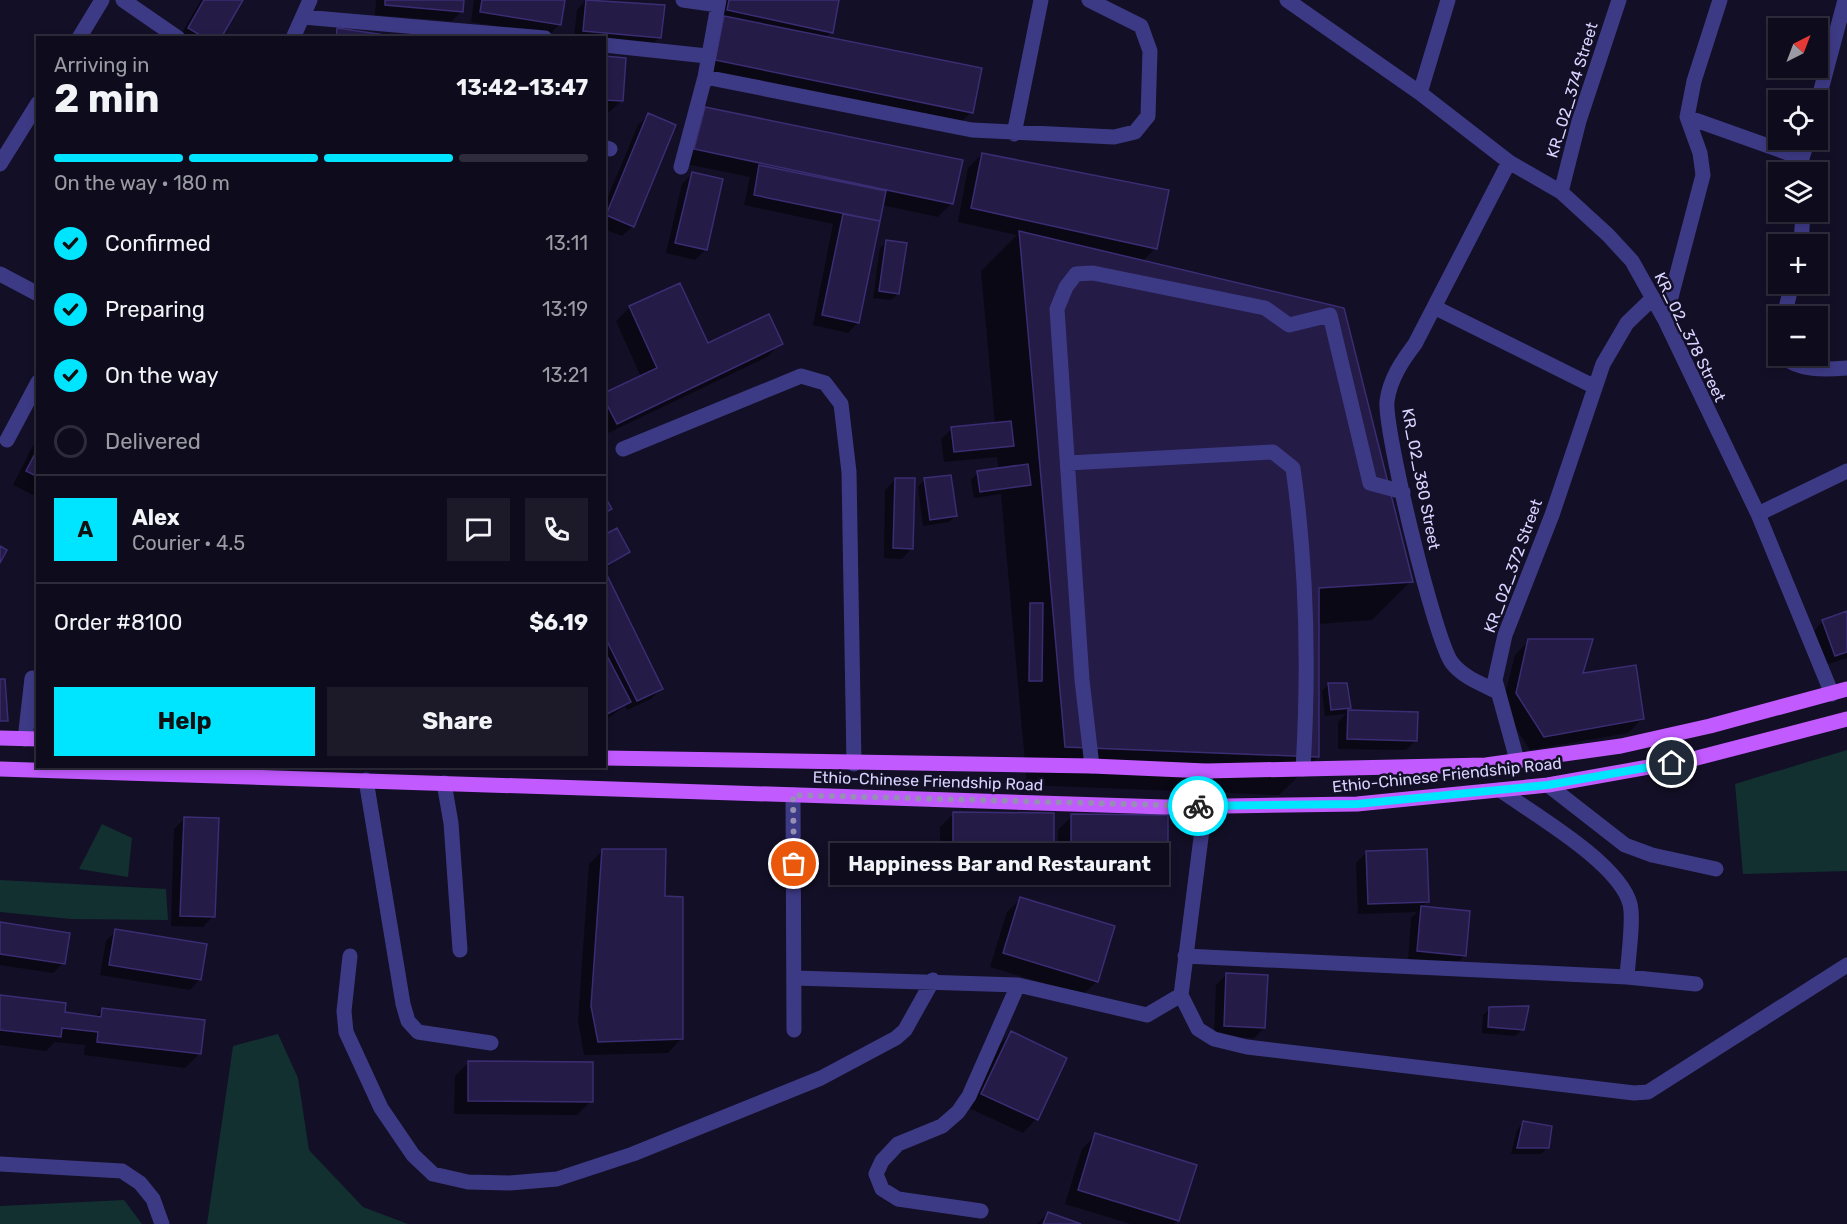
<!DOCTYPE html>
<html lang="en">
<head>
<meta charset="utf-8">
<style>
	:root { --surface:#0e0b1c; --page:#1c1929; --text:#f1f3f6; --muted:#9b9ba3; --line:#2e2b3b; --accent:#00e5ff }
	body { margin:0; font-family:Rubik,sans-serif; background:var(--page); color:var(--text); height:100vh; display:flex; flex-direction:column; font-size:22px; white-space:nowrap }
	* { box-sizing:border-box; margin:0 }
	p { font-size:20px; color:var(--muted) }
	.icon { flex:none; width:33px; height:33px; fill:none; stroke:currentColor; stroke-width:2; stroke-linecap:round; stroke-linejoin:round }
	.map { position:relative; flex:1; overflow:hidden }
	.details { position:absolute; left:36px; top:36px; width:570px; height:732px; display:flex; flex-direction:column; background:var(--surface); border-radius:0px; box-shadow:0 3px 9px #0003,0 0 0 2px var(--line) }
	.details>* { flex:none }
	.needle { width:39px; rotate:42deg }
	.controls { position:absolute; left:1768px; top:18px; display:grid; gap:12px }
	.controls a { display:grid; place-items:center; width:60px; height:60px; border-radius:0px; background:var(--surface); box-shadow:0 3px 9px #0003,0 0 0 2px var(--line); font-size:30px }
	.pin { position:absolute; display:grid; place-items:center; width:51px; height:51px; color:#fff; margin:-26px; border:3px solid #fff; border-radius:50%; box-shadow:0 2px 6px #0007 }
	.courier { position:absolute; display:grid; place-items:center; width:60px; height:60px; margin:-30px; border:4px solid #00e5ff; border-radius:50%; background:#fff; color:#222; box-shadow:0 2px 8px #0007 }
	.bubble { position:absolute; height:42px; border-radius:0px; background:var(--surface); box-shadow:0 3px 9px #0003,0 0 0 2px var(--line); font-size:20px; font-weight:700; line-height:42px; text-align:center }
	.summary em { font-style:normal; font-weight:700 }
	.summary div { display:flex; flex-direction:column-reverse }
	.summary { display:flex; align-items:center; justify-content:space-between; height:102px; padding:0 18px }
	h1 { font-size:39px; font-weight:700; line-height:45px }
	.bar { display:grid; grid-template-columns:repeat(4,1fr); gap:9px 6px; align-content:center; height:72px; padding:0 18px }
	.bar i { height:8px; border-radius:4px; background:var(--line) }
	.bar .on { background:var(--accent) }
	.bar p { grid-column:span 4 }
	.line { display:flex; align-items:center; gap:15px; padding:0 18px; border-top:2px solid var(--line) }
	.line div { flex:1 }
	.round { display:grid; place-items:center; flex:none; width:63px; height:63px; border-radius:0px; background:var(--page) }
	ol { padding:0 18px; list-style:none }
	li { display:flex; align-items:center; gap:18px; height:66px }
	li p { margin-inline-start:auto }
	li .icon { padding:6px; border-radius:50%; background:var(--accent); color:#111; stroke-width:4 }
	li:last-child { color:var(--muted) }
	li i { width:33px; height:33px; border:3px solid var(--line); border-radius:50% }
	.button { display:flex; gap:12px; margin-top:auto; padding:12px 18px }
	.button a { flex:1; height:69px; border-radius:0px; background:var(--accent); color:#111; font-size:24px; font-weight:700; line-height:69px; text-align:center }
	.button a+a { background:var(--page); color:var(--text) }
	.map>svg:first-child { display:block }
	.green { fill:#12302f }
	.shadow { fill:#0007 }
	.building { fill:#241b47; stroke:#3b2d73; stroke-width:1.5 }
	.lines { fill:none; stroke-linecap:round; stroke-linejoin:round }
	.minor { stroke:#3d3a85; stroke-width:15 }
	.major { stroke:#c25bff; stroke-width:15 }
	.done { stroke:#948fb3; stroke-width:6; stroke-dasharray:0 10.8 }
	.route { stroke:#00e5ff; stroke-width:8 }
	.labels { text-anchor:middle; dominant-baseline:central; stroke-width:5; stroke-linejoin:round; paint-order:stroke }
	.street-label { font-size:16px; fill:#d9d4ff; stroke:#130f26 }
</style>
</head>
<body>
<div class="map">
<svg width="1847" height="1224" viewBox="0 0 1847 1224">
	<rect width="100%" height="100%" fill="#130f26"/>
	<path class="green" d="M1847,750V871L1743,874L1735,784Z
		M102,824L132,838L128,877L79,869Z
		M0,880L166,889L168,920L71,919L0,912Z
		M278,1034L298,1078L309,1150L363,1207L408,1224H207L233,1046Z
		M124,1200L142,1224H0V1206Z"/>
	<path class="shadow" d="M201,0H241L219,38H179Z
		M376,0H463L462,11L452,21L375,15Z
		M474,0H564L560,24L550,34L471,22Z
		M586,0L663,7L660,37L649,48L604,43V38H574L577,10Z
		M719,0H838L831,32L825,38L971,112L957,126L702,74Z
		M338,30L394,38H330Z
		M604,58L621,101L607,114H604Z
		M705,109L952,203L938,217L882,205L858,322L848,333L813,325L833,224L744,205L750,177L681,163L692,123Z
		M648,115L633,226L622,236L604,229V206L638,125Z
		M982,154L1155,248L1142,262L1411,581L1372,620L1318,624V757L1279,795L1027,785L1001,494L974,498L971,480L978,473L999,470L997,457L944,462L941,439L952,429L995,425L981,271L1017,235L958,222L968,168Z
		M692,174L706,249L695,260L666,253L682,184Z
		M887,242L898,294L891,300L873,298L880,248Z
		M630,307L707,345L781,343L767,357L604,435V395L641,377L616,321Z
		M38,436V494L35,496L13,485Z
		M950,476L956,516L949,522L923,526L918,487L924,480Z
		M895,480L912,548L902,559L884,558L885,490Z
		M604,537L628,552L604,570Z
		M604,577L662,688L651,699L627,710L625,706L604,721Z
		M1847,613V658L1825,665L1813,632L1823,621Z
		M1529,641L1642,719L1628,733L1530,750L1502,707L1515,655Z
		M1329,684L1350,708L1346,712L1416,713V740L1406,750L1338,749V722L1346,714L1325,716L1322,691Z
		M954,813L1052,862L1038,876L940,875V827Z
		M1072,816L1167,865L1153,879L1058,878V830Z
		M185,818L213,916L203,927L171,926L174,829Z
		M603,850L663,897L681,1039L668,1053L584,1055L578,1020L589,864Z
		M1367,852L1427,902L1421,908L1465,955L1455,965L1408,961L1411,918L1417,912L1358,914L1356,863Z
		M1021,898L1097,981L1083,995L990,967L1007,912Z
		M0,924L63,963L53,973L0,965Z
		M116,931L200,979L190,990L100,975L106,941Z
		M1227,974L1264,1028L1254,1038L1214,1036L1216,985Z
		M0,997L63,1014L95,1018L103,1009L199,1054L185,1068L84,1055L85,1045L55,1042L46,1051L0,1045Z
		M1490,1009L1522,1030L1515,1036L1482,1033L1483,1015Z
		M1011,1033L1036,1119L1023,1133L969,1108L997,1047Z
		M469,1062L591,1101L577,1115L454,1114L455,1076Z
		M1523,1123L1548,1147L1541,1154H1511L1517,1130Z
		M1096,1135L1178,1220L1174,1224H1131L1065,1204L1082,1149Z
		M1048,1213L1077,1224H1037Z"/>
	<path class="building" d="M204,0H243L221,38H205L188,28Z
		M385,0H464L463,12L385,5Z
		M482,0H565L561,25L480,12Z
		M586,0L665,5L661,38L583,31Z
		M729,0H839L833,33L727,10Z
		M724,16L982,68L973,113L715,60Z
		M337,28L406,38H336Z
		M604,56L626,58L623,101L604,100Z
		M705,107L963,160L953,204L694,149Z
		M648,113L676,125L634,227L606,215Z
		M982,153L1169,190L1157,249L971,208Z
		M759,165L886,191L880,221L754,195Z
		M692,172L723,179L707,250L675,243Z
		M843,214L880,221L859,323L822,315Z
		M1019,231L1344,308L1413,582L1319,588V757L1065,747Z
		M886,240L907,243L899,294L879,291Z
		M680,283L708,343L769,314L783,344L617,424L604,399V393L657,368L629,306Z
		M1011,421L1014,446L954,452L951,427Z
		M38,448V477L26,471Z
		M1028,464L1031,485L980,492L977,471Z
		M951,475L957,516L930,520L924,478Z
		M895,478H915L913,549L893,548Z
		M604,495L612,509L604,513Z
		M617,528L630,552L604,567V535Z
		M0,546L7,550L0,563Z
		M607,575L663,689L637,701L604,635Z
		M1030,603H1043L1042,681H1029Z
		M1847,611V652L1835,656L1822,620Z
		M1528,639H1593L1583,673L1636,665L1644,719L1544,737L1516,693Z
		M604,650L631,702L607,714L604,708Z
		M0,679H5L8,721H0Z
		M1328,683H1347L1351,708L1331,710Z
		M1348,710L1418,712L1417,741L1347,739Z
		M953,812L1054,813V863L953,862Z
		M1071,814L1168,815V866L1071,865Z
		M184,817L219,818L215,917L180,916Z
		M602,849H666L665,896L683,897V1039L598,1042L591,1006Z
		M1427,849L1429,902L1368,904L1366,851Z
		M1020,897L1115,926L1098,982L1003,953Z
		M1421,906L1470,911L1466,956L1417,951Z
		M0,922L70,933L65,964L0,954Z
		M115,929L207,944L201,980L109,965Z
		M1226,973L1268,975L1265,1028L1224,1026Z
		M0,995L66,1003L65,1012L101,1017L102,1008L205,1020L201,1054L97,1042L98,1032L62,1028L61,1037L0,1030Z
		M1529,1006L1524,1030L1488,1027L1489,1007Z
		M1011,1031L1067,1058L1038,1120L981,1094Z
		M468,1061L593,1062V1102L468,1101Z
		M1523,1121L1552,1126L1549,1148H1517Z
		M1095,1133L1197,1165L1179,1221L1078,1190Z
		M1048,1212L1081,1224H1043Z"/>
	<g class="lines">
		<path class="minor" d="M123,0L178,38
			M683,0L718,5
			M1287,0L1420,93L1509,162L1561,192L1608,235L1632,261L1665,320L1758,514L1832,694
			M303,17L545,38
			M79,38L102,0
			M293,38L310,0
			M604,45L707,56
			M705,77L972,130L1114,137L1135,132L1148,116L1150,51L1141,26L1089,0
			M1420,93L1448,0
			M1818,101L1845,0
			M1687,117L1802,158
			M1014,134L1041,0
			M604,147L610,149
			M0,164L38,103
			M681,167L705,77L719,0
			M1802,172V158L1808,140
			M1561,192L1579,121L1619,0
			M1801,244L1803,212
			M0,274L38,294
			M1434,307L1593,386
			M1784,316L1792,284
			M1665,320L1703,175L1700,153L1687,117L1694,81L1720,0
			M1779,335V353
			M1782,356C1799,371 1825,370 1847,368
			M7,440L38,382
			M623,449L801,376L825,383L841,404L849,472L854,764
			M1068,463L1273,452L1293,468C1307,567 1309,669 1303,769
			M1758,514L1847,471
			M1498,692C1482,684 1464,678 1452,663C1435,641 1384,430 1387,401C1390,379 1402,361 1415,344L1509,162
			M25,739L32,678
			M1517,760L1495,680L1505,635L1552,515L1603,364L1627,323L1653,298
			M1092,766L1082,680L1057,309L1066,287L1076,274L1093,273L1265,308L1289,325L1330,315L1370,483L1403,492
			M1206,771L1205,806L1181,995L1198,1029L1214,1039L1247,1047L1634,1093L1648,1092L1847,965
			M366,780L403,1004L408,1021L418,1032L491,1043
			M444,783L451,823L460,950
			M1548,785L1625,845L1652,855L1716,869
			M1500,790C1535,815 1619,863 1630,904C1634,919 1628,959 1627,977
			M793,795L794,1030
			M350,956L344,1011L346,1032L381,1108L413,1155L433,1174L468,1182L510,1183L557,1179L633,1154L821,1078L896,1038L905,1030L933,980
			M1185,956L1627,977L1696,984
			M795,978L1018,985L1147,1015L1181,995
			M0,1164L122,1171L140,1183L153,1199L162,1224
			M981,1211L898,1199L882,1189L876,1174L882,1161L898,1144L942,1126L958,1112L969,1096L1018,985"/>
		<path class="major" d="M0,738L38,739
			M604,758L1092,766L1206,771L1486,765L1621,746L1710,726L1847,689
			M0,769L1165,807L1357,804L1548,785L1693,759L1847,719"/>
	</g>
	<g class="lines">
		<path class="done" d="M794,864L793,795L1198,806"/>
		<path class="route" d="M1198,806L1357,804L1548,785L1672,763"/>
	</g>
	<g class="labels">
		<g class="street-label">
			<text transform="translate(1572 90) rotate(-73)">KR_02_374 Street</text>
			<text transform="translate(1690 337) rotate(64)">KR_02_378 Street</text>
			<text transform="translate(1421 479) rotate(79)">KR_02_380 Street</text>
			<text transform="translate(1513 566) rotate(-70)">KR_02_372 Street</text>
			<text transform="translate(1447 775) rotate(-6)">Ethio-Chinese Friendship Road</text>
			<text transform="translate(928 781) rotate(2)">Ethio-Chinese Friendship Road</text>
		</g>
	</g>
</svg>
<div class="controls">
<a><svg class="needle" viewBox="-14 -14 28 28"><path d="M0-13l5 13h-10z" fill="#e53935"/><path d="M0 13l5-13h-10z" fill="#9b9ba3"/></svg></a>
<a><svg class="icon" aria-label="locate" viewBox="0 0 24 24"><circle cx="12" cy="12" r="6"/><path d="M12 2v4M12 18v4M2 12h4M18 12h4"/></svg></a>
<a><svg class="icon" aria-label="layers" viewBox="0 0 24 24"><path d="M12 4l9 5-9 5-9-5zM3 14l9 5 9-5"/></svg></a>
<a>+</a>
<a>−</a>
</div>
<div class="pin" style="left:794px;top:864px;background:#ea580c"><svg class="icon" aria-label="bag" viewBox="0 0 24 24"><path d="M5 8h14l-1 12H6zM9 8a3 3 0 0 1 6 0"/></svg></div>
<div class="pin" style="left:1672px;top:763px;background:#1f2937"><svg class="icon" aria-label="home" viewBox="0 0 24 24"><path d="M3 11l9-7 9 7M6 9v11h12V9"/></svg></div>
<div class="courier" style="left:1198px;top:806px"><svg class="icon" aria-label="bike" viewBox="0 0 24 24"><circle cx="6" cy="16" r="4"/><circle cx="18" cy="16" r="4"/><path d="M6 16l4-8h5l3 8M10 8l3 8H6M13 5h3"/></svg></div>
<div class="bubble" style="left:830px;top:843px;width:339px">Happiness Bar and Restaurant</div>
<section class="details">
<div class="summary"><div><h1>2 min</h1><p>Arriving in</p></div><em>13:42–13:47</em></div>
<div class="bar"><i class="on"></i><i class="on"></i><i class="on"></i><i></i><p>On the way · 180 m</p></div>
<ol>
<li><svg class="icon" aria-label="check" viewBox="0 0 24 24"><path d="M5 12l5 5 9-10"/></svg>Confirmed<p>13:11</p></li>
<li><svg class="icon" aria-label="check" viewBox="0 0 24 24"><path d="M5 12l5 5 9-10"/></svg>Preparing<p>13:19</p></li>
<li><svg class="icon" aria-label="check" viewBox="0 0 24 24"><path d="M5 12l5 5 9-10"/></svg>On the way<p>13:21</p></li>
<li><i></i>Delivered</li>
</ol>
<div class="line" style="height:108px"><b class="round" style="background:var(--accent);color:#111">A</b><div><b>Alex</b><p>Courier · 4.5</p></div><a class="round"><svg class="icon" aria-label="chat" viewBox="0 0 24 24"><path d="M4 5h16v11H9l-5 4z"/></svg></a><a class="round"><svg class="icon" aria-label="phone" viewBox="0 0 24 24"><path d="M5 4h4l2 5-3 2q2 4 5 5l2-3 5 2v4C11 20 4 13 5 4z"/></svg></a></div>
<div class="line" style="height:78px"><div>Order #8100</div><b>$6.19</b></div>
<div class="button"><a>Help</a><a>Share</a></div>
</section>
</div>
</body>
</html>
